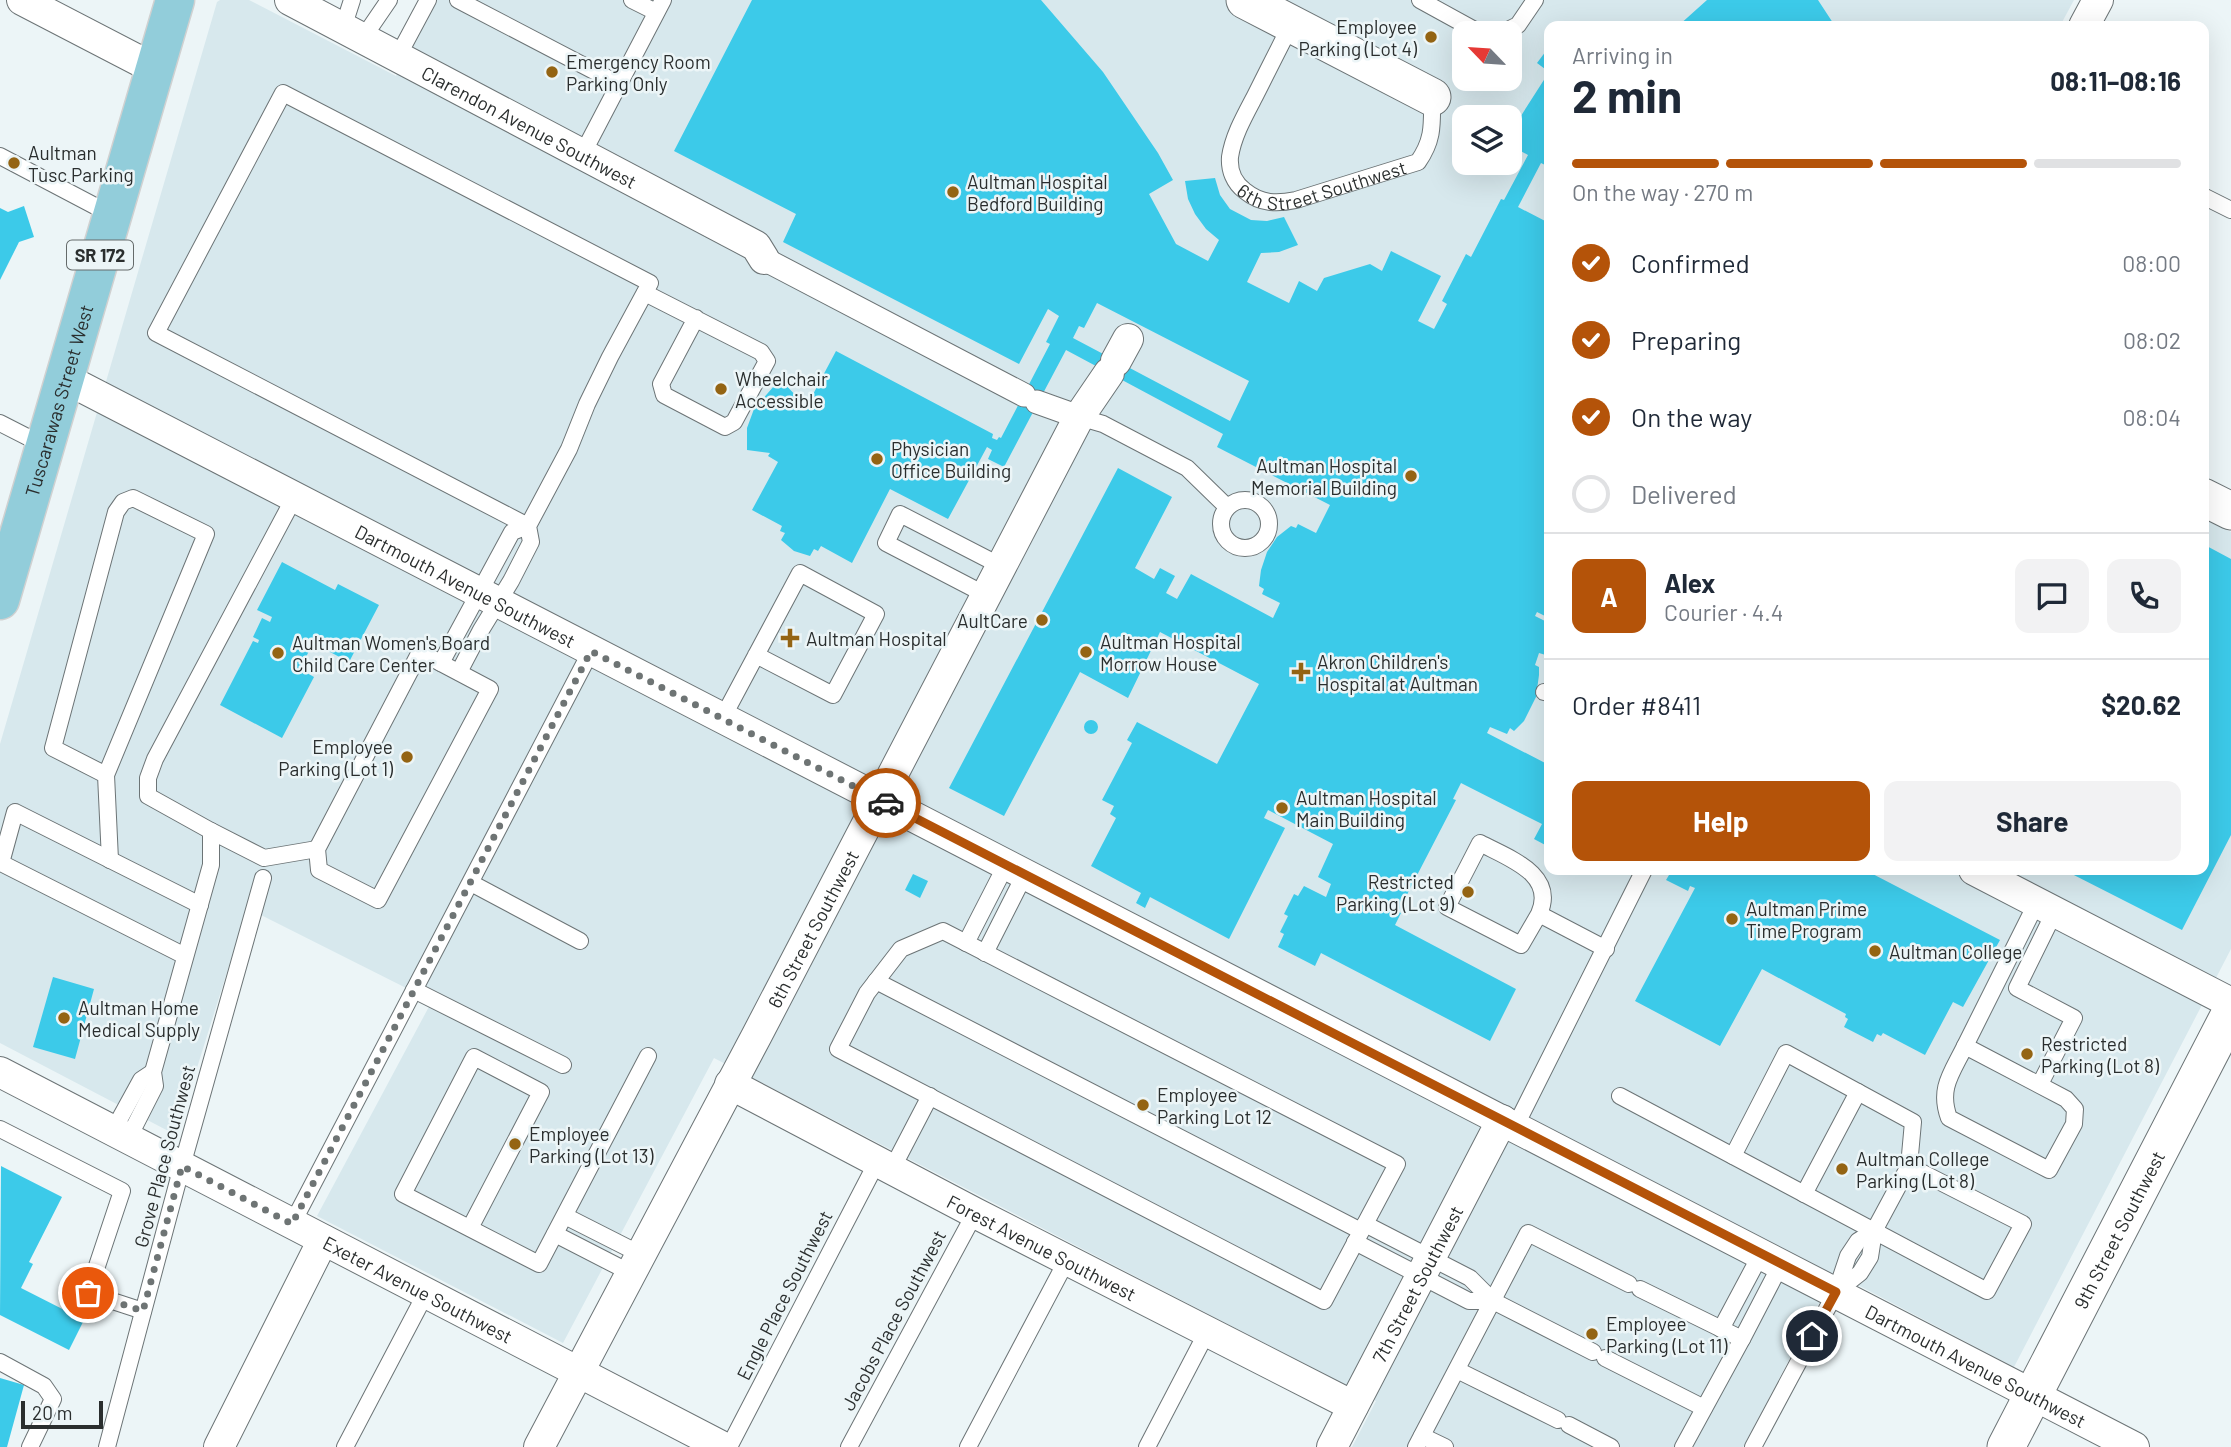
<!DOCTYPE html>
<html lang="en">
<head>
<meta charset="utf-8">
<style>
	:root { --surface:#fff; --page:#f2f2f3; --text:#1f2937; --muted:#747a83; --line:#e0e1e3; --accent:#b45309 }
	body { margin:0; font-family:Barlow,sans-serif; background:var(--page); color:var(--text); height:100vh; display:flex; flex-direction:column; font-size:26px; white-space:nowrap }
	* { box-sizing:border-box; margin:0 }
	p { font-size:23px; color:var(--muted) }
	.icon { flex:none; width:38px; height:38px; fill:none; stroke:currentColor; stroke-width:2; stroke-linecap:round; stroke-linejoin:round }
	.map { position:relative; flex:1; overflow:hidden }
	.sheet { position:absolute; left:1544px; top:21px; width:665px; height:854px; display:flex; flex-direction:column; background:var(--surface); border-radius:14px; box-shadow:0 7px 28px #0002 }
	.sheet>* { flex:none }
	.needle { width:46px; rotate:295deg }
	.controls { position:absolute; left:1452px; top:21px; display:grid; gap:14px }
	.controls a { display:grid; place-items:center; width:70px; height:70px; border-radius:14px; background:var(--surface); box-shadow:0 7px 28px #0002; font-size:35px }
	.scale { position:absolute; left:21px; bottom:18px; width:82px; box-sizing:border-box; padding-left:7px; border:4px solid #2a2e2e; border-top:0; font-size:19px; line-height:24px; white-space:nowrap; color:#2a2e2e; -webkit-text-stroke:5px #ecf5f7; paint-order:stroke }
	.pin { position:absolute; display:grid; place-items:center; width:60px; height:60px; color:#fff; margin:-30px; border:4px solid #fff; border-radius:50%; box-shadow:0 2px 7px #0007 }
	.courier { position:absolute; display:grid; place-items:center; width:70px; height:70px; margin:-35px; border:5px solid #b45309; border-radius:50%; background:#fff; color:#222; box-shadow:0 2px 9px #0007 }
	.overview em { font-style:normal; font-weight:700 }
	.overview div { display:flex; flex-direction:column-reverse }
	.overview { display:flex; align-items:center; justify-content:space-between; height:119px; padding:0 28px }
	h1 { font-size:46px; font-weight:700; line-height:52px }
	.bar { display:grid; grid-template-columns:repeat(4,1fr); gap:10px 7px; align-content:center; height:84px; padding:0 28px }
	.bar i { height:9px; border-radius:5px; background:var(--line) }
	.bar .current { background:var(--accent) }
	.bar p { grid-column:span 4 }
	.line { display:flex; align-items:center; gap:18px; padding:0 28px; border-top:2px solid var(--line) }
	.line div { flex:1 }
	.round { display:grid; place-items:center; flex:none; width:74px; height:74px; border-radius:14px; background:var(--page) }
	ol { padding:0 28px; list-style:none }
	li { display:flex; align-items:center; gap:21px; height:77px }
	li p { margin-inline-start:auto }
	li .icon { padding:7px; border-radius:50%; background:var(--accent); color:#fff; stroke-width:4 }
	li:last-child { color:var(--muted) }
	li i { width:38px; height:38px; border:4px solid var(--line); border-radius:50% }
	.button { display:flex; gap:14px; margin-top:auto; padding:14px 28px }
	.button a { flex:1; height:80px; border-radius:14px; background:var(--accent); color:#fff; font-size:28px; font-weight:700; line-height:80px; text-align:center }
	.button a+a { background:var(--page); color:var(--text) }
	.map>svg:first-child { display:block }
	.built { fill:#d7e8ed; fill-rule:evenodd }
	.building { fill:#3ccae9; fill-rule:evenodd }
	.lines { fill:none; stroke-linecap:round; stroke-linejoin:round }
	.service-casing { stroke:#6c7476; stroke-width:18 }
	.pedestrian-casing { stroke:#6c7476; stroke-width:25 }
	.minor-casing { stroke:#6c7476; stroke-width:32 }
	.tertiary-casing { stroke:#6c7476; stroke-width:39 }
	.primary-casing { stroke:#d0d1d1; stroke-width:41 }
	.service { stroke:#fff; stroke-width:16 }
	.pedestrian { stroke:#fff; stroke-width:23 }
	.minor { stroke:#fff; stroke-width:30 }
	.tertiary { stroke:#fff; stroke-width:37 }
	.primary { stroke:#92cdda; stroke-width:38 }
	.done { stroke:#6e7474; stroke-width:7; stroke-dasharray:0 12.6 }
	.route { stroke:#b45309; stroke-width:9 }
	.poi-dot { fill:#946413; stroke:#ecf5f7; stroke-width:2.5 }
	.labels { text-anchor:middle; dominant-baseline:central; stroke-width:5; stroke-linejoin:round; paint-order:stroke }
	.shield { fill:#ecf5f7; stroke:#646a6a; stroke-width:2 }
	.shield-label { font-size:18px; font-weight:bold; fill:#2a2e2e }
	.poi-label { font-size:19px; fill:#2a2e2e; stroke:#ecf5f7; text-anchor:start }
	.street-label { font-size:19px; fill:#2a2e2e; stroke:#ecf5f7 }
</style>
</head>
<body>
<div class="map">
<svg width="2231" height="1447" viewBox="0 0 2231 1447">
	<rect width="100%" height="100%" fill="#ecf5f7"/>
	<path class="built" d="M220,0H249L396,76L437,0H2074L2060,26H1549V870H2203V517L2231,532V949L2014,1367L1835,1273L1743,1447H1352L1376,1401L714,1058L563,1343L317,1216L432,1001L247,908L176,1135L0,1043V744L217,2ZM1465,33H1510V79H1465ZM1465,117H1510V163H1465Z"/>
	<path class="building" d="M752,0H1041L1103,72L1158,153L1173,180L1149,194L1176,244L1208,261L1219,240L1206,229L1195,214L1188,199L1185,181L1215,178L1220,195L1230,209L1251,220L1267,221L1284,217L1298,245L1279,252L1261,253L1247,282L1289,303L1299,281L1317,291L1324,278L1370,264L1382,271L1391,251L1441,276L1418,321L1434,329L1447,304L1442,301L1466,254L1471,257L1501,199L1504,200L1528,155L1510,145V133L1549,72L1537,63L1549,47V167L1541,163L1518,207L1549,223V618L1537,612L1535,616L1549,623V656L1539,653L1535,665L1539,667V675L1536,697L1524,721L1514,731L1510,728L1507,734L1490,727L1487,733L1549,765V847L1534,839L1542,824L1461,783L1453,799L1456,800L1398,912L1401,913L1395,925L1516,989L1490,1041L1321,953L1315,966L1278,947L1284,934L1280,932L1288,916L1284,914L1294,894L1298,896L1304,886L1326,897L1331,884L1318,877L1333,844L1268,810L1264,818L1285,828L1229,939L1150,897L1145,908L1136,903L1141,893L1091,866L1116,818L1110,814L1114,806L1102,800L1132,743L1127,740L1137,722L1217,764L1259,684L1160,632L1128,698L1080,672L1004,816L949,788L1118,468L1172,497L1135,568L1154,579L1160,568L1175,576L1166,593L1177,599L1191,574L1273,618L1280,603L1262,594L1264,589L1259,586L1261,570L1267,552L1277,537L1291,526L1296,528L1298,524L1316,533L1330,505L1217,447L1223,434L1066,350L1004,467L988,459L992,450L987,447L948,519L890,489L852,563L821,546L818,551L814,549L810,556L794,551L781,540L785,533L780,531L782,526L752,510L778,462L768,456L770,453L747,450V428L754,409L774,386L782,381L799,399L802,395L810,400L836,351L993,434L992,438L997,440L999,437L1001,438L1050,344L1046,342L1059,316L1048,309L1019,364L783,242L796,214L674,151ZM1097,303L1249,381L1230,421L1073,338L1079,326L1084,328Z
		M1707,0H1818L1835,26H1678Z
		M24,206L34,237L19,242L0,280V208L8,212Z
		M2203,544L2231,559V835L2182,930L2064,870H2203Z
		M282,562L335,590L338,584L379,605L349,662L313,643L300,669L314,677L282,738L220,705L253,641L258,643L259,640L253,637L262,618L270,622L272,617L257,610Z
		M1084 727a7 7 0 1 1 14 0a7 7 0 1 1-14 0Z
		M1672,870H1865L2000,940L1963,1007L1953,1002L1925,1055L1883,1033L1881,1036L1877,1034L1873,1042L1844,1027L1848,1019L1845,1017L1846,1014L1762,969L1720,1046L1635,1001L1695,888L1690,886L1688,891L1666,880Z
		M913,874L928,881L920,898L905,890Z
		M53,977L94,989L75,1059L33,1047Z
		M1,1166L62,1197L29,1262L33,1264L21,1288L84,1320L69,1350L0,1315Z
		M0,1378L24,1385L7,1447H0Z"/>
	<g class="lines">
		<defs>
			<g id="service">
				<path d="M458,0L619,84"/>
				<path d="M632,0L656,12"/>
				<path d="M1420,0L1480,33"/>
				<path id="s1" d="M1292,23C1279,48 1267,72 1255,96C1245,115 1233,136 1230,157C1229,170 1234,183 1245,191C1261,204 1277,204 1296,200L1418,162C1434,139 1432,124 1432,97"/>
				<path d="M343,28L352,0"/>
				<path d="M1502,33L1518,25L1535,0"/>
				<path d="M363,38L389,0"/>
				<path d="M398,56L428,0"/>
				<path d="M583,153L663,0"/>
				<path d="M0,156L112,215"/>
				<path d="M2203,196L2231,210"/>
				<path d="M645,293L761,352L767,361L734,422L725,427L664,395L661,384L696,318"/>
				<path d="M1079,417L1103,424L1187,468L1227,507"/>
				<path d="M0,423L45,446"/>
				<circle cx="1245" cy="524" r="24"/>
				<path d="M986,595L886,543L900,514L1001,566"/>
				<path d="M420,652L490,689L378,900L319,870L317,849Z"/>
				<path d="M441,663L512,532L528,526"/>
				<path d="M459,672L481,630L511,581L531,542L528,526L569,449L587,404L610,357L650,283L283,93L156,333L528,526"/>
				<path d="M1544,692L1549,693"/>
				<path d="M722,719L800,573L876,614L833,695L756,655"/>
				<path d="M106,775L53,748L116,512L123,502L133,498L206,534L106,775L110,860"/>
				<path d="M211,831L264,858L317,849"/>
				<path d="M471,883L580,941"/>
				<path d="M1539,914C1557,874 1508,858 1480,843L1447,907L1521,945L1539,914L1606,949"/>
				<path d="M943,931L1397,1164L1324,1301L838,1049L867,993L901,949Z"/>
				<path d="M966,943L1006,865"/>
				<path d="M985,953L1025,874"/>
				<path d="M185,956L1,863L15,812L200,905"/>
				<path d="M876,981L1361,1231"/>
				<path d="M414,990L563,1065"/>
				<path d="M1965,1046L2066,1099L2075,1109L2074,1124L2049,1170L1949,1118C1938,1088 1952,1073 1965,1046Z"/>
				<path d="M1965,1046L2037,902"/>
				<path d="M2040,1084L2074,1018L2017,988L2055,911"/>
				<path d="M1620,1096L1987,1291L2023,1224L1909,1166L1874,1231L1870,1257L1860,1273L1836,1292"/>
				<path d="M1515,1127L1644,870"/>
				<path d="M0,1129L122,1191L88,1293L143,1311"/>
				<path d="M113,1131L141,1080L153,1072"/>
				<path d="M128,1139L155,1086L153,1072L211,865V831L148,796V778L155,759L294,498"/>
				<path d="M1733,1156L1786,1053L1913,1122L1909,1166"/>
				<path d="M892,1169L930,1096"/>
				<path d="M1804,1194L1858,1092"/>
				<path d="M565,1216L640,1254"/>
				<path d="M292,1224L591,651"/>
				<path d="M1365,1224L1470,1278L1493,1301L1593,1352"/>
				<path d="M470,1228L541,1092L474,1057L403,1194L539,1264L648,1056"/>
				<path d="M555,1234L631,1273"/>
				<path d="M1355,1242L1469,1301H1493"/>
				<path d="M1640,1289L1742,1339L1683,1447"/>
				<path d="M1721,1329L1761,1254"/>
				<path d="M1742,1339L1781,1264"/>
				<path d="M1605,1358L1704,1408"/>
				<path d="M0,1362L44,1386L53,1399L30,1447"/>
				<path d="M1457,1370L1558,1420"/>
				<path d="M1569,1425L1611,1447"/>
				<path d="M1422,1436L1445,1447"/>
				<path d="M107,1447L182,1166L263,878"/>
				<path d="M345,1447L426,1293"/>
				<path d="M729,1447L877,1162"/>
				<path d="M849,1447L975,1213"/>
				<path d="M968,1447L1067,1260"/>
				<path d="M1147,1447L1207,1332"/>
				<path d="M1416,1447L1528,1233L1629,1284"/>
				<path d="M1753,1447L1836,1292L1848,1256L1858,1241L1874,1231"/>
			</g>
			<path id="pedestrian" d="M764,259L1024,395
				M1037,402L1079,417"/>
			<g id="minor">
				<path d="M22,0L155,69"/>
				<path id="s2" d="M290,0L756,246L764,259"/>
				<path d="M2084,26L2098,0"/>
				<path d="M1116,361L1128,339"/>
				<path id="s3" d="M64,378L2134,1447"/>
				<path d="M1974,870L2231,1003"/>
				<path id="s4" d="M0,1072L723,1447"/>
				<path id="s5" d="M730,1084L975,1213L1353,1406"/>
				<path d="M219,1447L323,1240"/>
				<path id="s6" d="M539,1447L757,1035L1079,417L1109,373"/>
				<path id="s7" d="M1332,1447L1502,1120"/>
			</g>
			<g id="tertiary">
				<path d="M1245,0L1432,97"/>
				<path d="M2203,497L2231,511"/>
				<path id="s8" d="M2006,1447L2231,1012"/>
			</g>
			<g id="primary">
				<path id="s9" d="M0,600L175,0"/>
			</g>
		</defs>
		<use href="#service" class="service-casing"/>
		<use href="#pedestrian" class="pedestrian-casing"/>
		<use href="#minor" class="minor-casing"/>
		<use href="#tertiary" class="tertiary-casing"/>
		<use href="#primary" class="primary-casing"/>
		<use href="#service" class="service"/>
		<use href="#pedestrian" class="pedestrian"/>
		<use href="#minor" class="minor"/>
		<use href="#tertiary" class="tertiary"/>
		<use href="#primary" class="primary"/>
	</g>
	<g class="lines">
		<path class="done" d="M88,1293L143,1311L182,1166L292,1224L591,651L886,803"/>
		<path class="route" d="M886,803L1836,1292L1812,1336"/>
	</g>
	<g class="poi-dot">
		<circle cx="1431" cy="37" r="7"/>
		<circle cx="552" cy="72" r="7"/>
		<circle cx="14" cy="163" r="7"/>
		<circle cx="953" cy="192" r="7"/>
		<circle cx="721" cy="389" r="7"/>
		<circle cx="877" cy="459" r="7"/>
		<circle cx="1411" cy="476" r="7"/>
		<circle cx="1042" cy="620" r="7"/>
		<path d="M786.5 627.5h7v7h7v7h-7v7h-7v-7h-7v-7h7z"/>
		<circle cx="1086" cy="652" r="7"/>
		<circle cx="278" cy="653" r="7"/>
		<path d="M1297.5 661.5h7v7h7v7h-7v7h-7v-7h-7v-7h7z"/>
		<circle cx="407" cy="757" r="7"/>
		<circle cx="1282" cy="808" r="7"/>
		<circle cx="1468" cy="892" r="7"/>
		<circle cx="1732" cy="919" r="7"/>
		<circle cx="1875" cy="951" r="7"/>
		<circle cx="64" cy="1018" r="7"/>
		<circle cx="2027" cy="1054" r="7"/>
		<circle cx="1143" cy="1105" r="7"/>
		<circle cx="515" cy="1144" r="7"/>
		<circle cx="1842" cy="1169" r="7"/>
		<circle cx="1592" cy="1334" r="7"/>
	</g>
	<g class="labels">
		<rect class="shield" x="67" y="240.5" width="66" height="29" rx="5"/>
		<g class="shield-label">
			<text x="100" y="255">SR 172</text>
		</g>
		<g class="poi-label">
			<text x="1417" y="26" text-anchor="end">Employee<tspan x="1417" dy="22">Parking (Lot 4)</tspan></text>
			<text x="566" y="61">Emergency Room<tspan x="566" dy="22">Parking Only</tspan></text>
			<text x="28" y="152">Aultman<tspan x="28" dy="22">Tusc Parking</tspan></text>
			<text x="967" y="181">Aultman Hospital<tspan x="967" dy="22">Bedford Building</tspan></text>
			<text x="735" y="378">Wheelchair<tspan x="735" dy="22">Accessible</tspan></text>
			<text x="891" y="448">Physician<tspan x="891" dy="22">Office Building</tspan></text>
			<text x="1397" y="465" text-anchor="end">Aultman Hospital<tspan x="1397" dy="22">Memorial Building</tspan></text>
			<text x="1028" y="620" text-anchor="end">AultCare</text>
			<text x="806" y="638">Aultman Hospital</text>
			<text x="1100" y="641">Aultman Hospital<tspan x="1100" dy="22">Morrow House</tspan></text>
			<text x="292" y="642">Aultman Women's Board<tspan x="292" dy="22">Child Care Center</tspan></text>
			<text x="1317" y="661">Akron Children's<tspan x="1317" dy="22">Hospital at Aultman</tspan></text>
			<text x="393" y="746" text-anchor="end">Employee<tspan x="393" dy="22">Parking (Lot 1)</tspan></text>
			<text x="1296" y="797">Aultman Hospital<tspan x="1296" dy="22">Main Building</tspan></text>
			<text x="1454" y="881" text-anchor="end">Restricted<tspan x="1454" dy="22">Parking (Lot 9)</tspan></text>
			<text x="1746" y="908">Aultman Prime<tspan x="1746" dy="22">Time Program</tspan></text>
			<text x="1889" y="951">Aultman College</text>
			<text x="78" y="1007">Aultman Home<tspan x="78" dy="22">Medical Supply</tspan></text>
			<text x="2041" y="1043">Restricted<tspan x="2041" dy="22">Parking (Lot 8)</tspan></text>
			<text x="1157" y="1094">Employee<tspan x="1157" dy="22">Parking Lot 12</tspan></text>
			<text x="529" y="1133">Employee<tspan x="529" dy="22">Parking (Lot 13)</tspan></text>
			<text x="1856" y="1158">Aultman College<tspan x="1856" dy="22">Parking (Lot 8)</tspan></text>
			<text x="1606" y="1323">Employee<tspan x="1606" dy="22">Parking (Lot 11)</tspan></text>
		</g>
		<g class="street-label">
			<text stroke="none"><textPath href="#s2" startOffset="271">Clarendon Avenue Southwest</textPath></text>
			<text stroke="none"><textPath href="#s1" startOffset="268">6th Street Southwest</textPath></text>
			<text stroke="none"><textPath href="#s9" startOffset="208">Tuscarawas Street West</textPath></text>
			<text stroke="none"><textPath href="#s3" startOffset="452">Dartmouth Avenue Southwest</textPath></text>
			<text stroke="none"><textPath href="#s6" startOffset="586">6th Street Southwest</textPath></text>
			<text transform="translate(164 1156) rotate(-75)">Grove Place Southwest</text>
			<text stroke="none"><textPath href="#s8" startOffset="245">9th Street Southwest</textPath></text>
			<text stroke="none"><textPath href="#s5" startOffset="352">Forest Avenue Southwest</textPath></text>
			<text stroke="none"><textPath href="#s7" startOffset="184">7th Street Southwest</textPath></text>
			<text stroke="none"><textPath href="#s4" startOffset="471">Exeter Avenue Southwest</textPath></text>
			<text transform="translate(784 1295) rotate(-63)">Engle Place Southwest</text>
			<text transform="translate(893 1320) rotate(-62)">Jacobs Place Southwest</text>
			<text stroke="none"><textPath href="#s3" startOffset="2152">Dartmouth Avenue Southwest</textPath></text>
		</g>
	</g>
</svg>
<div class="controls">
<a><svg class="needle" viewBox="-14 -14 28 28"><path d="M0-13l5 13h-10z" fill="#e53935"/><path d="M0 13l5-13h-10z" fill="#747a83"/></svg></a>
<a><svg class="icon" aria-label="layers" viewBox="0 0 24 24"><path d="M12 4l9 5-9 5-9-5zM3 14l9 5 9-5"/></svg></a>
</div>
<div class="scale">20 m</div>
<div class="pin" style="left:88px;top:1293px;background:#ea580c"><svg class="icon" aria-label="bag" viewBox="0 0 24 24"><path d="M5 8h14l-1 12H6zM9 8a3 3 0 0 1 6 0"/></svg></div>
<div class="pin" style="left:1812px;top:1336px;background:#1f2937"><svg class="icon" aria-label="home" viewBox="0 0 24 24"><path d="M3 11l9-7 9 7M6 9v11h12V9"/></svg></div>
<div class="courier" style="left:886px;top:803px"><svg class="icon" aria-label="car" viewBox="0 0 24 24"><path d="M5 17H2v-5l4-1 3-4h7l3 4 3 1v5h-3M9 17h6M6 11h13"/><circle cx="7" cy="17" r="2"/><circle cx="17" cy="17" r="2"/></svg></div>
<section class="sheet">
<div class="overview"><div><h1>2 min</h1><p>Arriving in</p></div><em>08:11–08:16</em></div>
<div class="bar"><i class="current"></i><i class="current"></i><i class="current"></i><i></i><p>On the way · 270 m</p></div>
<ol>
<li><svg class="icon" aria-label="check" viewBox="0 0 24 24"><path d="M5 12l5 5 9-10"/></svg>Confirmed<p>08:00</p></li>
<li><svg class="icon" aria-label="check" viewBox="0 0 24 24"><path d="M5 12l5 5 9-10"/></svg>Preparing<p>08:02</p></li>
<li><svg class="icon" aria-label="check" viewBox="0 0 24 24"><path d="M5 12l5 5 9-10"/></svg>On the way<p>08:04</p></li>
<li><i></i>Delivered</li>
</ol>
<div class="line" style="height:126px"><b class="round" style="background:var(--accent);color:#fff">A</b><div><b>Alex</b><p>Courier · 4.4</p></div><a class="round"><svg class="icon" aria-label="chat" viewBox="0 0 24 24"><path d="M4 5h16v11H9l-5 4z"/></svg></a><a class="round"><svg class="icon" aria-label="phone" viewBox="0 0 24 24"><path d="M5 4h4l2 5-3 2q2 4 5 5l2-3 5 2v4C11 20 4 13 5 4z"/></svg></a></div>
<div class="line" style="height:91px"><div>Order #8411</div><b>$20.62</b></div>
<div class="button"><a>Help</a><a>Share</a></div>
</section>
</div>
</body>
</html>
